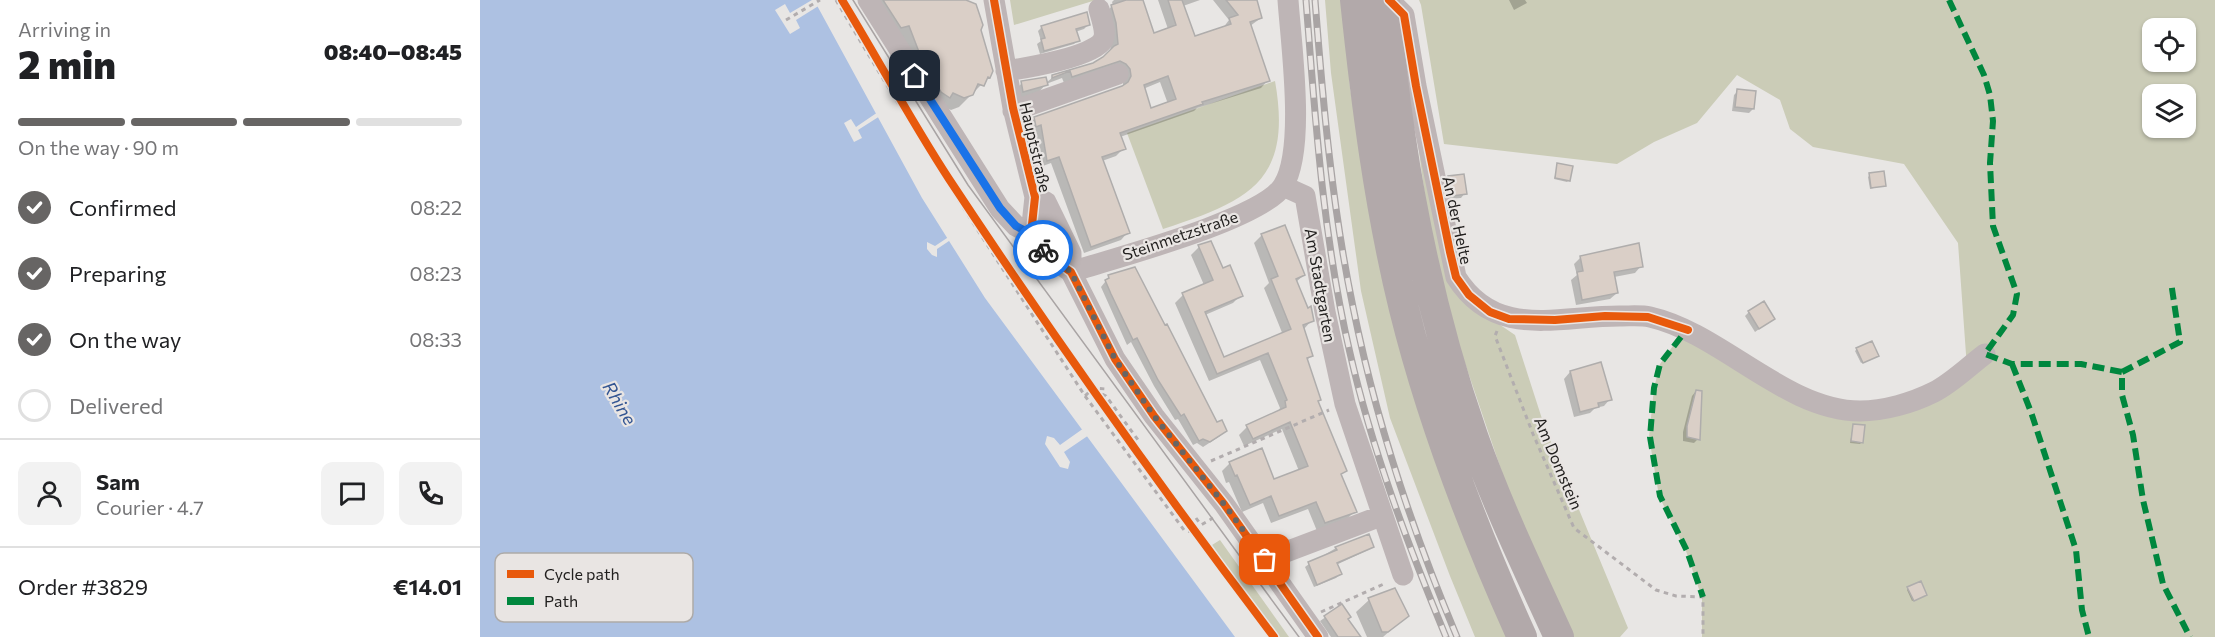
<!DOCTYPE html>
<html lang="en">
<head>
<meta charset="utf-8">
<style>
	:root { --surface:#fff; --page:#f2f2f2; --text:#202124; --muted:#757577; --line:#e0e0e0; --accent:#676564 }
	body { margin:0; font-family:Commissioner,sans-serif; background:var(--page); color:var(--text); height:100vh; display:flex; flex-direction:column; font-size:22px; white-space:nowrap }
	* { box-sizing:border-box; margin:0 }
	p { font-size:20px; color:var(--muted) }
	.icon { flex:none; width:33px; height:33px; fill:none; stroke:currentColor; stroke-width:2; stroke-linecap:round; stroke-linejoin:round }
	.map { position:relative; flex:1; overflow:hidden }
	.sheet { display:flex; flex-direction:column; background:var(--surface); width:480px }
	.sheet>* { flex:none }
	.tools { position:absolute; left:1662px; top:18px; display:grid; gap:12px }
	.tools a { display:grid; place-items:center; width:54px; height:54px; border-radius:12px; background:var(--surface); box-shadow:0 2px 4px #0004; font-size:30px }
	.pin { position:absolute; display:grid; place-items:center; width:51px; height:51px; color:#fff; margin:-26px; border-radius:12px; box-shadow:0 3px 9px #0006 }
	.courier { position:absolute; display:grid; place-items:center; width:60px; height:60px; margin:-30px; border:4px solid #1a73e8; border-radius:50%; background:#fff; color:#222; box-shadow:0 2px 8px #0007 }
	.head em { font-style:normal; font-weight:800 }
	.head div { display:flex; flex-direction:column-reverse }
	.head { display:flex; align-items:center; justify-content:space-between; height:102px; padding:0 18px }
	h1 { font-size:39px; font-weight:800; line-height:45px }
	.bar { display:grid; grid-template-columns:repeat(4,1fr); gap:9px 6px; align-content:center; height:72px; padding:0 18px }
	.bar i { height:8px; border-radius:4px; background:var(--line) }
	.bar .on { background:var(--accent) }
	.bar p { grid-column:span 4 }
	.line { display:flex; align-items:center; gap:15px; padding:0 18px; border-top:2px solid var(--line) }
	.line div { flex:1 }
	.round { display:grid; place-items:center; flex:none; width:63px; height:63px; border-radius:12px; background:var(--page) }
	ol { padding:0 18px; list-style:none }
	li { display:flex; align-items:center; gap:18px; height:66px }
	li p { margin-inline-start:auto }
	li .icon { padding:6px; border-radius:50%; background:var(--accent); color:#fff; stroke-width:4 }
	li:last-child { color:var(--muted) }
	li i { width:33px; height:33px; border:3px solid var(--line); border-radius:50% }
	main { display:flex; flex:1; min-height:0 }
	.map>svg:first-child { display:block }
	.green { fill:#cbccb7; fill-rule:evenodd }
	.water { fill:#adc1e2 }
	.pier { fill:#e8e6e4 }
	.shadow { fill:#0003; fill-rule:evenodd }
	.building { fill:#dacfc7; stroke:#afadac; stroke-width:1.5; fill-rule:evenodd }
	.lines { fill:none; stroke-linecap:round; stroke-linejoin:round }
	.path { stroke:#b2adae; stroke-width:3; stroke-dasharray:4.5 4.5; stroke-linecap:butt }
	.minor { stroke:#beb5b6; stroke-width:21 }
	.highway { stroke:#b2a9aa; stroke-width:30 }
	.tram { stroke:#a9a4a4; stroke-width:1.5 }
	.rail-casing { stroke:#a9a4a4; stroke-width:7 }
	.rail { stroke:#e9e5e3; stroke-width:4.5; stroke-dasharray:14; stroke-linecap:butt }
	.quiet { stroke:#00873e; stroke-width:6; stroke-dasharray:12 6; stroke-linecap:butt }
	.cycleway-casing { stroke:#e9e5e3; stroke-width:11 }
	.cycleway { stroke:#e8590c; stroke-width:8 }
	.done { stroke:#676564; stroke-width:6; stroke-dasharray:0 10.8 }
	.route { stroke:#1a73e8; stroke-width:8 }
	.labels { text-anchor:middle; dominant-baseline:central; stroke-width:4.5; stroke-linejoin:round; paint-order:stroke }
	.street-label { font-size:16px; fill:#22201f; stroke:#e9e5e3 }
	.water-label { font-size:18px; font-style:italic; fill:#335592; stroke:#e9e5e3 }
	.key { fill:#e9e5e3; stroke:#adaaa8; stroke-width:1.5 }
	.key-label { font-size:16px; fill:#22201f }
</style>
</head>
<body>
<main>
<section class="sheet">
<div class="head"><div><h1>2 min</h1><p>Arriving in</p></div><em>08:40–08:45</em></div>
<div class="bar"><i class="on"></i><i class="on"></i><i class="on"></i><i></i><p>On the way · 90 m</p></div>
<ol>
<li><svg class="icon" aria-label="check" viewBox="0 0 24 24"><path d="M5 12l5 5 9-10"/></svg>Confirmed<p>08:22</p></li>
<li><svg class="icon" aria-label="check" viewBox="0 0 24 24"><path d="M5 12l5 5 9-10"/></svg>Preparing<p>08:23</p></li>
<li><svg class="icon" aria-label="check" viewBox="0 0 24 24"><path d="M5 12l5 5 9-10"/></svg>On the way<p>08:33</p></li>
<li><i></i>Delivered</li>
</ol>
<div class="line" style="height:108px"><a class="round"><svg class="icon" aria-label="person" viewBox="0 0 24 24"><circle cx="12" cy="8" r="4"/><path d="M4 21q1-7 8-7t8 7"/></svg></a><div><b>Sam</b><p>Courier · 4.7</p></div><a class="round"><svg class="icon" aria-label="chat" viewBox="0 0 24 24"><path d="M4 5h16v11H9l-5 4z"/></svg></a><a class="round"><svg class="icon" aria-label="phone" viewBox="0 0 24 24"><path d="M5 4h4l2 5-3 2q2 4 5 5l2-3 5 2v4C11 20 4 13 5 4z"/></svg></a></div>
<div class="line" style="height:78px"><div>Order #3829</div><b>€14.01</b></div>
</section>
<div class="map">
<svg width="1735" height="637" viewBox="0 0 1735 637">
	<rect width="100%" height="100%" fill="#e8e6e4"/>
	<path class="green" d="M530,0H616L534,25Z
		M845,0H864L870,88L894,224L1030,637H995L970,576L910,418L881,291L851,73Z
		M939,0H1735V637H1222V598L1206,551L1179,496L1169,437L1174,388L1180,364L1200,336L1333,402L1399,411L1487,368L1478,243L1424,164L1333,147L1310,129L1300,100L1257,75L1217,123L1174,142L1137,164L964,144L941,5ZM1672,28H1706V62H1672ZM1672,94H1706V128H1672Z
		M795,81C813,182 768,201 683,229L647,133Z
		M934,115L985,301L1035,335L1064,425L1148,628L1140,637H1091L1033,505L966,307L947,211Z
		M740,540L809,637H800L776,608L732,545Z"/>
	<path class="water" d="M0,0H334L442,198L505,298L755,637H0Z"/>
	<path class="pier" d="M332,0H338L340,5L316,20L320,28L310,34L295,10L305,4L310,13Z
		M398,112L400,116L378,130L382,138L374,142L364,123L371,119L376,127Z
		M470,236L472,239L457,249V257L452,255L447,249V242L455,246Z
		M604,428L609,435L584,452L590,462L588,469L580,467L565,444L567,436L574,438L580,445Z"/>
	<path class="shadow" d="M384,0H485L499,30L509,77L479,107L471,110L461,105Z
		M634,0H661L673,35L688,29L678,0H720L703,6L714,38L743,28L749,20L733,0H773L781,18L770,26L788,80L781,88L717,108L714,111L640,137L644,148L636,156L622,161L648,232L641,240L604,253L571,163L560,167L554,131L549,133L547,126L555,118L643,86V78L584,83L582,78L566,84L558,93L535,100L533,92L542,83H566L573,77L613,64L623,59L631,51L624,14L633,5L632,2ZM680,82L688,104L670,110L663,89Z
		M1029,0H1045L1047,3L1034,10Z
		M608,25L604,29L595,32L598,40L594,44L560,54L557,44L561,41L558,31L562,27Z
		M1258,91L1273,109L1269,113L1252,111L1254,95Z
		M1078,165L1089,180L1087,182L1074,179Z
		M1390,175L1405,185L1390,189L1388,177Z
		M969,177L985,193L981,198L968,199L964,182Z
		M782,235L824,275L816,282L832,320L824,329L831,356L826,361L836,402L865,471L860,475L875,511L867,519L837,531L828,509L791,523L783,503L762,512L749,482L746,483L742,471L750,463L794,481L819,471L802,429L764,446L759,435L767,427L798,412L800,408L780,360L729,381L695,303L703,295L724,285L711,255L719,247L730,242L742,270L761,295L753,303L725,315L744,359L803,335L784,288L789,283L774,243Z
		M1101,257L1161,266L1155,273L1134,277L1137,293L1130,299L1096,305L1091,280L1097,275L1094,264Z
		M629,277L737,424L746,430L740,436L723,447L717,443L713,445L698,419L695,420L674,386L651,342L647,345L621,287Z
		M1269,312L1293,319L1275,332L1265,316Z
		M1377,349L1395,357L1381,363L1375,351Z
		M1090,372L1130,399L1124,406L1115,408L1110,413L1094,417L1084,379Z
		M1216,391L1218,439L1214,443L1203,441V432L1212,396Z
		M1373,426L1382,442L1380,444L1370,443Z
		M892,547L888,550L856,565L860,574L856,578L834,587L825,567L829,564L856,548Z
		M1428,588L1444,596L1432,601L1427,590Z
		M914,590L927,616L903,637H887L876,612L889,600Z
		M862,606L866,619L877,637H851L840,621Z"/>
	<path class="building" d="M403,0H486L496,4L503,25L501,30L513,71L510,78L508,77L504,86L498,84L493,95L484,98L473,93L470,98L461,92L444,65L429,26L421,28Z
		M646,0H663L674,33L696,25L688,0H702L715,36L751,24L749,18L758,15L746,0H777L782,18L770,22L790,81L722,102L723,104L640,133L646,149L622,157L650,233L611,247L579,157L567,161L561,125L556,127L554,117L642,86L648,82L651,76L650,69L646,64L640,61L592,77L590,71L572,78V75L613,63L623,57L634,46L638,44L636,23L631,5ZM688,76L696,99L671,108L664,85Z
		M607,12L610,25L596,29L600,41L564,51L561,39L565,38L561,26Z
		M566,77L568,85L543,92L541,81Z
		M1257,89L1276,91L1274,109L1255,107Z
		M1077,163L1093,166L1090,181L1075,178Z
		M1404,171L1406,186L1391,188L1389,173Z
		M984,174L987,194L972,196L968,176Z
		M805,225L825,275L816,279L828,308L831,306L834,321L823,325L833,356L827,358L841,400L838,401L867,471L861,474L877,512L845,523L836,502L799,516L791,496L770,505L757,475L755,476L749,462L782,448L794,479L828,466L810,422L773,439L766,425L806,407L805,401L807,400L788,353L737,374L702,293L733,280L718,245L731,241L743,268L750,265L763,296L725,312L744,357L811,329L791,279L798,276L781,234Z
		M1159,243L1163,267L1134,272L1138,293L1102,300L1097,272L1103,271L1100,256Z
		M655,267L685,325L687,324L737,422L742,420L747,431L730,442L723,439L719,441L704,414L701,416L678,380L657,338L653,340L631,294L625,280L629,278L628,275Z
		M1284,301L1295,319L1279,329L1268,311Z
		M1392,341L1399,356L1383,363L1376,348Z
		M1121,362L1132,400L1118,403L1119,407L1100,412L1090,371Z
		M1216,390L1222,391L1220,440L1207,437V426Z
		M1373,424L1385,425L1383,443L1371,441Z
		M889,534L894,547L857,563L862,574L837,585L828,562L857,550L855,547Z
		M1441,581L1447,595L1434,601L1427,587Z
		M915,588L929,616L908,632H902L888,598Z
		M862,604L871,617L868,619L881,637H858L844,616Z"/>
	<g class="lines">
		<path class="path" d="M356,0C435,135 520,265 605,396L613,388L626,389
			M306,20L340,0
			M1017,331L1015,336L1053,434L1094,528L1176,590L1196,596L1223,597V637
			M614,390L626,396L658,440L660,438
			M605,396L704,530L715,533L721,525L733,518
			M731,461L849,410
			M716,518L721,525
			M841,612L906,583"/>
		<path class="minor" d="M388,0L520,209L536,226L551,234
			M514,0L533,108L555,197L551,234L555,243L567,255L591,272L635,359L674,416L744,504L838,637
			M909,0L924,15L936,86L976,277C1016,341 1080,315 1142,316C1151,316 1161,315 1170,317C1241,333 1306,411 1380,411C1404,411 1432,403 1454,392C1472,383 1489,366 1505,354
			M526,71C545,68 614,57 623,40C627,32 621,18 619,9
			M533,111L638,74
			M803,186L825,196L845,312L865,404L923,575
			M555,197L566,202L591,253V272
			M591,272C634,258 781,220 803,186C826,150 811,44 808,0
			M785,560L901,516"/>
		<path class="highway" d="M875,0C886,104 899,207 924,309C952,422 994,531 1042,637
			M905,0C917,148 944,296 993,436C1017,505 1049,571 1079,637"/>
		<path class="tram" d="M373,0L488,185L819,637"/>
		<defs>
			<path id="rail" d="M826,0C835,117 843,238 870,353C892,450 928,545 966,637
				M835,0C843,103 852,206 873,307C896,421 932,530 977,637"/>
		</defs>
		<use href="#rail" class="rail-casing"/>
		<use href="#rail" class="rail"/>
		<path class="quiet" d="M1469,0L1504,75L1510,95L1513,121L1510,163L1513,226L1537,294L1533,315L1505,354L1532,364H1601L1642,372V395L1653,435L1663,500L1683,584L1710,637
			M1201,337L1180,364L1174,388L1170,437L1180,496L1207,551L1223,597
			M1532,364L1551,412L1596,550L1602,610L1609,637
			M1642,372L1700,342L1691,282"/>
		<defs>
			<path id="cycleway" d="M362,0C398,59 431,121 469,179C572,335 681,488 794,637
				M514,0L533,108L555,197L551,234L555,243L567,255L591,272L635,359L674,416L744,504L838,637
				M909,0L924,15L936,86L970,252L976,277L989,295L1010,312L1029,319L1075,320L1125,316L1168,317L1208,330"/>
		</defs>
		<use href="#cycleway" class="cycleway-casing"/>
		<use href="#cycleway" class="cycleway"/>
	</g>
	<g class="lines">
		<path class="done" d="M563,250L591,272L635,359L674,416L744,504L785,560"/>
		<path class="route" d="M435,76L520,208L536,226L551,234L563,250"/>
	</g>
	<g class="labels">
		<g class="street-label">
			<text transform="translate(556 147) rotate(77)">Hauptstraße</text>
			<text transform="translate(978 220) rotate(78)">An der Helte</text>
			<text transform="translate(700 235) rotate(-19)">Steinmetzstraße</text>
			<text transform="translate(841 285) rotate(80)">Am Stadtgarten</text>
			<text transform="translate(1079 463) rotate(67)">Am Domstein</text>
		</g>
		<g class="water-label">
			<text transform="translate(140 403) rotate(59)">Rhine</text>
		</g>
	</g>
	<rect x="15" y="553" width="198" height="69" rx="9" class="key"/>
	<rect x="27" y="570" width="27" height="8" fill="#e8590c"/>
	<rect x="27" y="597" width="27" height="8" fill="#00873e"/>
	<g class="key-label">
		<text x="64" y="580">Cycle path</text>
		<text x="64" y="607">Path</text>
	</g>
</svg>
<div class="tools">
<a><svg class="icon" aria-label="locate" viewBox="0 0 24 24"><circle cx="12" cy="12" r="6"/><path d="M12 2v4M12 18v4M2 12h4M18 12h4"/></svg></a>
<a><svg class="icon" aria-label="layers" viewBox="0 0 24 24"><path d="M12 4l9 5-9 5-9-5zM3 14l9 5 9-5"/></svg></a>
</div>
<div class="pin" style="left:785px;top:560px;background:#ea580c"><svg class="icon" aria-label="bag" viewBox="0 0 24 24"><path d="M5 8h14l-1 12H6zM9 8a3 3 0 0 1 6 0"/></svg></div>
<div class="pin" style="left:435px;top:76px;background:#1f2937"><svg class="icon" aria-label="home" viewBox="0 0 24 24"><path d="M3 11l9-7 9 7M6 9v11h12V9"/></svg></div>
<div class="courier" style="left:563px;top:250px"><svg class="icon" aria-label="bike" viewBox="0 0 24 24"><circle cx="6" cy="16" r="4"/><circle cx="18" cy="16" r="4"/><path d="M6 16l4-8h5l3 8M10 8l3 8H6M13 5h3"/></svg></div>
</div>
</main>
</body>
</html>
